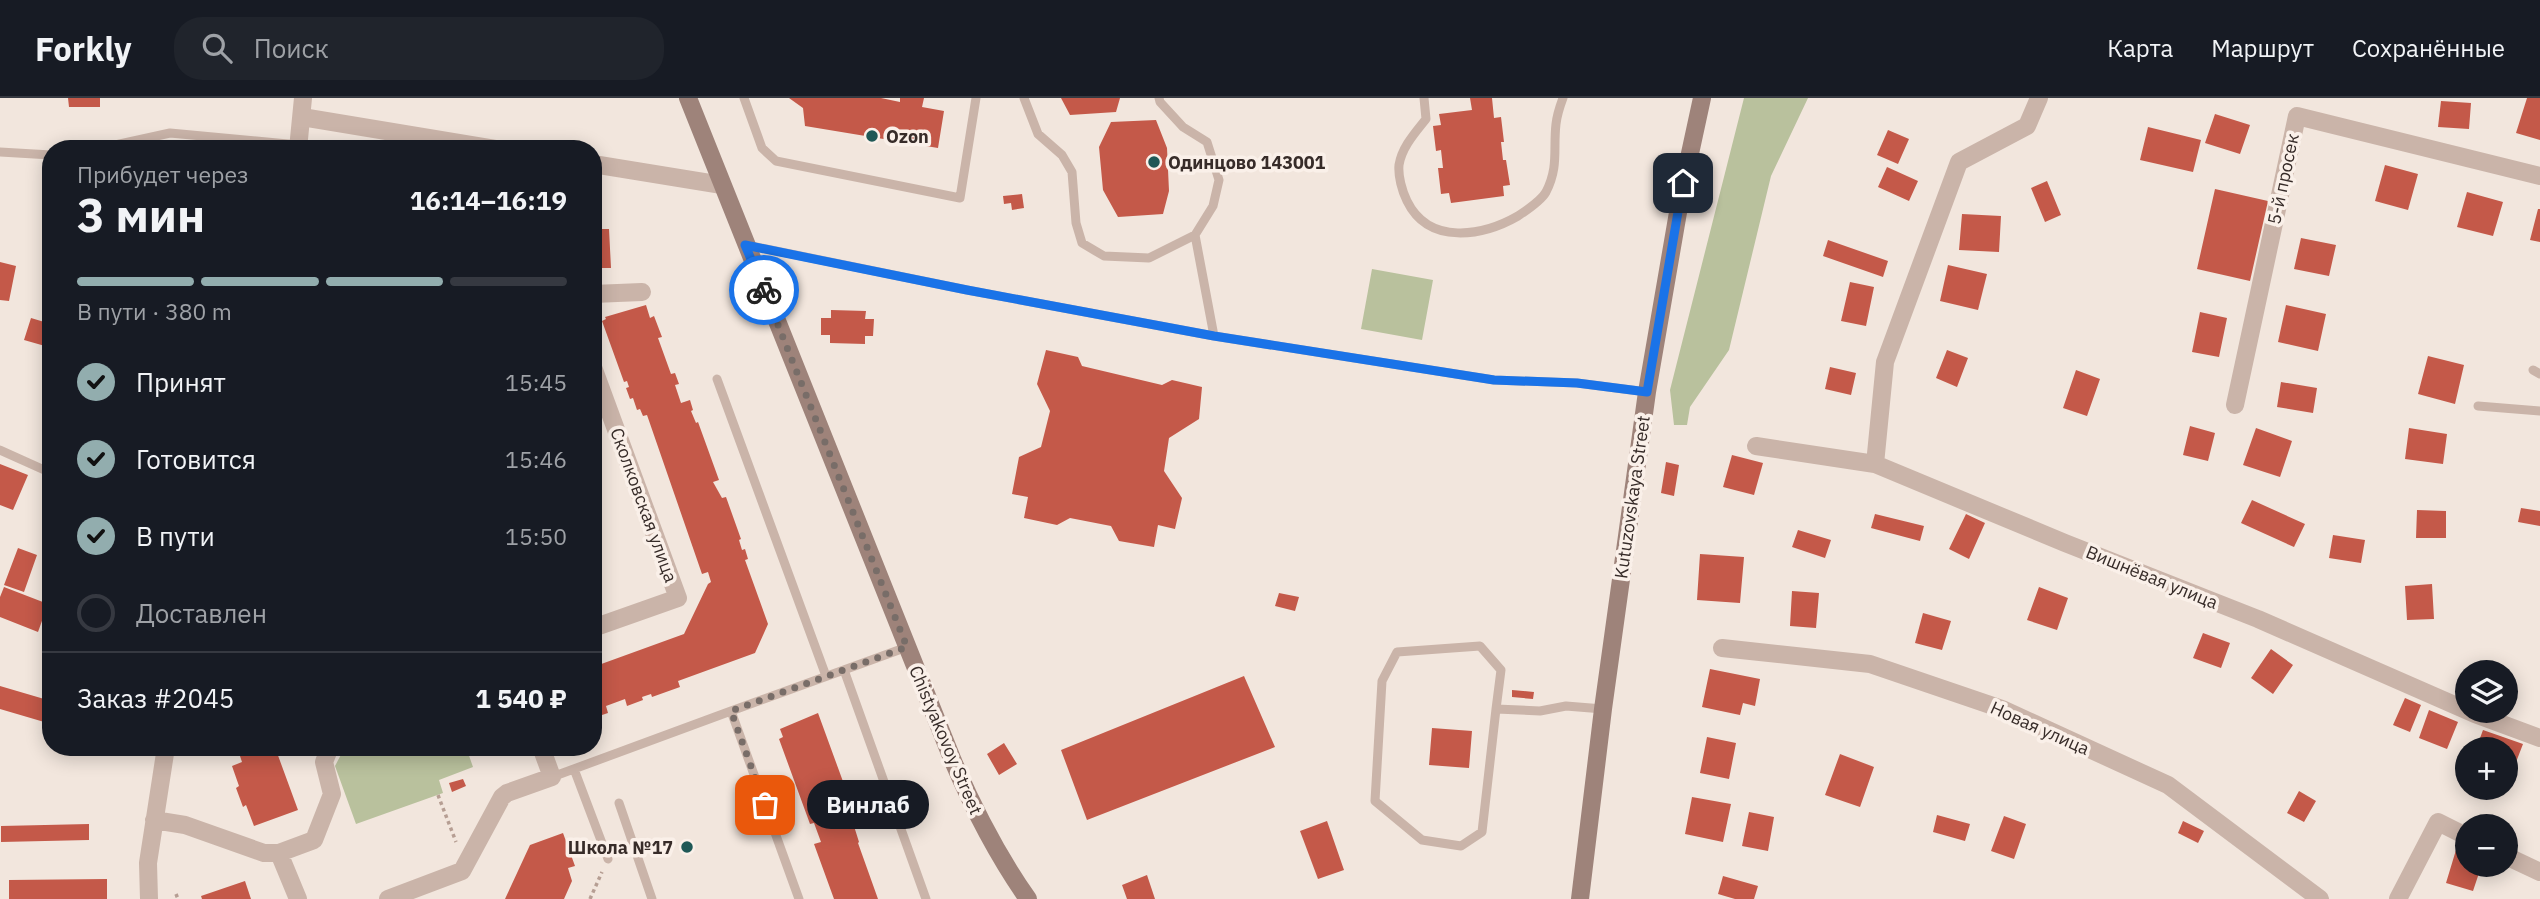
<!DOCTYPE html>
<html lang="ru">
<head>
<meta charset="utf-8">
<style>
	:root { --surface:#171b24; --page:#20242c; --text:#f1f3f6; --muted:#9ea1a6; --line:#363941; --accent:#92adae }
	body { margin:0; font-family:"IBM Plex Sans",sans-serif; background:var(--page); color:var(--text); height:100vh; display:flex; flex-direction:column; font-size:26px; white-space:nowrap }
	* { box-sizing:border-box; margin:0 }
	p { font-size:23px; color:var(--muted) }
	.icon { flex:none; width:38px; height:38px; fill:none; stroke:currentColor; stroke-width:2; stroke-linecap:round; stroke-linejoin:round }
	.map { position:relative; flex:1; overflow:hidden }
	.drawer { position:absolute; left:42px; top:42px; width:560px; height:616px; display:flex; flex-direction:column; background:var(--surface); border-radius:28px; box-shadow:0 4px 18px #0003 }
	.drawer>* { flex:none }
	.controls { position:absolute; left:2455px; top:562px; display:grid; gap:14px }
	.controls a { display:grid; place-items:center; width:63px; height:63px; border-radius:50%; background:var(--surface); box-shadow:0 4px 18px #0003; font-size:35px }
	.pin { position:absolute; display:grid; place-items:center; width:60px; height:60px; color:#fff; margin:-30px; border-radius:14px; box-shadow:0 4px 10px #0006 }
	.courier { position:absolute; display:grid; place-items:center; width:70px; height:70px; margin:-35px; border:5px solid #1a73e8; border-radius:50%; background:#fff; color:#222; box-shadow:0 2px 9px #0007 }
	.bubble { position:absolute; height:49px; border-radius:24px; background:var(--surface); box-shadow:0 4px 18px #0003; font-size:23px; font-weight:800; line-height:49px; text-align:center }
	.headline em { font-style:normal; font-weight:800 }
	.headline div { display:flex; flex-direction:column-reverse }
	.headline { display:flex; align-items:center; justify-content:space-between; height:119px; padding:0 35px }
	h1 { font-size:46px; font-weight:800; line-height:52px }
	.bar { display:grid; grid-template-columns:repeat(4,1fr); gap:10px 7px; align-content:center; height:84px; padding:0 35px }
	.bar i { height:9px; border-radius:5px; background:var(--line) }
	.bar .active { background:var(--accent) }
	.bar p { grid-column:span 4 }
	.line { display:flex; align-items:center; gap:18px; padding:0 35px; border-top:2px solid var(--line) }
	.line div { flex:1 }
	ol { padding:0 35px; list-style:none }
	li { display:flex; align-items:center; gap:21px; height:77px }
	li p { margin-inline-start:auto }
	li .icon { padding:7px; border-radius:50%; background:var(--accent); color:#111; stroke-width:4 }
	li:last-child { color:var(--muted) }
	li i { width:38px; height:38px; border:4px solid var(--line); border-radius:50% }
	header { display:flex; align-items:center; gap:42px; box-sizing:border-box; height:98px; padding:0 35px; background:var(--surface); border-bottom:2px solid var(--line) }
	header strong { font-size:33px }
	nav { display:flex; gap:38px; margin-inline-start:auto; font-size:24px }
	.search { width:490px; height:63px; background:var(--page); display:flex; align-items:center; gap:18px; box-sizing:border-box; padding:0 24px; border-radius:28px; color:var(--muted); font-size:26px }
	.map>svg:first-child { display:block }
	.green { fill:#b9c19d }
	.building { fill:#c45949 }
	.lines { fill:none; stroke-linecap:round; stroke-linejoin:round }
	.path { stroke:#b69e93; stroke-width:3.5; stroke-dasharray:3.5 3.5; stroke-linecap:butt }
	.lane { stroke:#cab4a9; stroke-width:9 }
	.street { stroke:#cab4a9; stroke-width:18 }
	.secondary { stroke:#9e837a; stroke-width:18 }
	.done { stroke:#786d68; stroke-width:7; stroke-dasharray:0 12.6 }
	.route { stroke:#1a73e8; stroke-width:9 }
	.poi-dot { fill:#1f5856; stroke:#faf0e9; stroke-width:2.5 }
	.labels { text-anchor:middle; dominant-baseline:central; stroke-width:7; stroke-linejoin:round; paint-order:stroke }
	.poi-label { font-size:18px; font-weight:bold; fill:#372c29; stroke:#faf0e9; text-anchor:start }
	.street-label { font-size:18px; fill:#372c29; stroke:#faf0e9 }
</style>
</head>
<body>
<header>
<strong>Forkly</strong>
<div class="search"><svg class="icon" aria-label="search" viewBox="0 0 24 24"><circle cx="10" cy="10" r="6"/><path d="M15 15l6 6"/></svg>Поиск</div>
<nav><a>Карта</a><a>Маршрут</a><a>Сохранённые</a></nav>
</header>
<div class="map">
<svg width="2540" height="801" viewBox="0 0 2540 801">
	<rect width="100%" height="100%" fill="#f2e6dd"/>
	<path class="green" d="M1744,0H1808L1771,78L1729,252L1690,309L1687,327H1674L1670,292Z
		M1372,171L1433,182L1422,242L1361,231Z
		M345,649H466L473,669L439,682L443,695L356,726L335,668Z"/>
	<path class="building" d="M68,0H100V9H69Z
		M789,0H881L900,4V0H924L922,9L944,13L938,50L805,28L803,10Z
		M1061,0H1120L1116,14L1070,17Z
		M1470,0H1492L1494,20L1501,19L1504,44H1501L1503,62H1506L1510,87L1503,88L1504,98L1451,105L1449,95L1441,96L1438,70H1443L1441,52L1436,53L1433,28L1441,27L1439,16L1472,12Z
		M2527,0H2540V42L2516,35Z
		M2441,3L2471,5L2469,31L2438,29Z
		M2215,16L2250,27L2240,56L2205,45Z
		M1156,22L1167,50L1169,93L1163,116L1118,119L1103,92L1099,49L1111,24Z
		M2148,29L2201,42L2193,74L2140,62Z
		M1888,32L1909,41L1898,66L1877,57Z
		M2385,67L2418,76L2408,112L2375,103Z
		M1887,69L1918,83L1909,103L1878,89Z
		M2047,83L2061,117L2045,124L2031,90Z
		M2215,91L2268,103L2250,183L2197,171Z
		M2467,94L2503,104L2493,138L2457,129Z
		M1022,96L1024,110L1012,112L1011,105L1004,106L1003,98Z
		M2538,111H2540V144L2530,142Z
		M1962,116L2001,118L1999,154L1959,152Z
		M593,131H609L611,170H599V176H593Z
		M2301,140L2336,147L2329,178L2294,171Z
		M1828,142L1888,163L1883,179L1823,158Z
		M0,164L16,168L9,203L0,202Z
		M1948,167L1987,176L1978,212L1940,203Z
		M1850,184L1874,189L1866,228L1841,223Z
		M646,207L650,220L654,218L662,239L658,240L671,276L675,275L679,286L675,287L681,305L690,302L693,312L691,313L696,325L698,324L719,382L713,384L722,400L726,399L741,441L739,442L742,452L745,451L748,461L745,462L768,526L755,555L678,583L680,589L652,599L651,596L642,599L643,602L627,608L625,601L606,608L608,615L593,620V569L684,536L708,486L711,484L708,474L702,476L647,317L643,318L640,311L637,312L633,300L630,301L626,290L629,289L627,283L624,284L602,223L606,221L605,219Z
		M2286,207L2326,216L2318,253L2278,244Z
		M831,212L866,213L865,221H874L873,238H865V246L830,245V237H821V220H831Z
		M2200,214L2227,220L2219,259L2192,254Z
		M31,220L51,226L45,248L24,242Z
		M1046,252L1078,259L1082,268L1162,287L1172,282L1202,289L1199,321L1169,340L1164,373L1182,400L1175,431L1158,427L1154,449L1119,443L1111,428L1070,420L1057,427L1024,420L1028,399L1012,396L1019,359L1041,349L1050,313L1037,286Z
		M1947,252L1968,260L1957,289L1936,280Z
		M2428,258L2464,267L2455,306L2418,296Z
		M1830,269L1856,275L1851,297L1825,291Z
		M2076,272L2100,281L2087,318L2063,310Z
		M2281,284L2317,290L2313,315L2277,309Z
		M2190,328L2215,335L2208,363L2183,357Z
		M2256,330L2292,343L2280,379L2243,367Z
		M2409,330L2447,336L2443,366L2405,361Z
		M1732,357L1763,365L1754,397L1723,389Z
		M1666,364L1679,367L1674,398L1661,395Z
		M0,366L28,377L13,412L0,407Z
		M2252,402L2305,426L2294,449L2241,425Z
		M2521,410L2540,413V428L2518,424Z
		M2417,412L2446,413V440H2416Z
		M1875,416L1924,428L1920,443L1871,430Z
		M1966,416L1985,425L1969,461L1949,451Z
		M1798,432L1831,442L1825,460L1792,449Z
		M2333,437L2365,442L2361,465L2329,460Z
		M18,450L37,457L24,494L4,487Z
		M1700,456L1744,459L1740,505L1697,502Z
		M2432,486L2434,521L2407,522L2405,488Z
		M4,489L48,506L38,534L0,519V499Z
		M2039,489L2068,500L2057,532L2027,522Z
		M1792,493L1819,495L1816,530L1790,528Z
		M1279,495L1299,499L1295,513L1275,508Z
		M1923,515L1951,523L1942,552L1915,545Z
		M2203,535L2230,545L2221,570L2193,560Z
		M2271,551L2293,567L2273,596L2251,580Z
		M1710,571L1760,581L1755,608L1743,605L1740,617L1702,609Z
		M1244,578L1275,649L1087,722L1061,652Z
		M0,588L51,603V626L0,611Z
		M1512,592L1534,594L1533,601L1512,599Z
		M2405,600L2421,607L2410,634L2393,627Z
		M2429,612L2458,624L2447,651L2419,640Z
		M818,615L845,689L842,690L859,744L858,745L878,801H834L814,746L821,744L814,725L810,726L779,641L783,639L780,631Z
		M1432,630L1472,633L1469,670L1429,667Z
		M2483,632L2523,646L2508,685L2506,684V651H2476Z
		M1707,639L1736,645L1729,681L1700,675Z
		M1004,645L1017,666L999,677L987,656Z
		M237,649H277L276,652L298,712L254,728L246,707L243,709L236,690L239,688L232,668L242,664Z
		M1840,656L1874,669L1860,709L1825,697Z
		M463,681L466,688L452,694L449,685Z
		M2299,693L2316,703L2304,724L2287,715Z
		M1692,699L1731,706L1723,744L1685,736Z
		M1749,714L1774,719L1768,753L1742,748Z
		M1937,717L1970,726L1965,743L1933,734Z
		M2004,718L2026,726L2014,761L1991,753Z
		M1327,723L1344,772L1318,781L1300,733Z
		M2183,723L2204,733L2198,745L2178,735Z
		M89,726V742L1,744V728Z
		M563,735L575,768L568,770L572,783L564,801H505L530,747Z
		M2456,752L2468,756V766H2482L2473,793L2446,785Z
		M1147,777L1155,801H1127L1122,787Z
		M1723,778L1758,788L1754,801H1735L1718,796Z
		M107,781V801H9V782Z
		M245,783L251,801H202L201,798Z"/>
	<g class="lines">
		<path class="path" d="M438,697L456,744
			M176,796L178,801
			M590,801L602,774"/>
		<path class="lane" d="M744,0L762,50L776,63L960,100L976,0
			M1024,0L1038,36L1062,57L1072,74L1076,125L1082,145L1104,158L1149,160L1195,137
			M1159,0L1160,4L1183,29L1207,44L1219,82L1213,108L1195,137L1214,238
			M1424,0L1426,21C1415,35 1402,49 1399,67C1398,78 1402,93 1407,103C1429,148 1483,138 1518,118C1527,112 1541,103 1546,94C1559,69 1553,51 1556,26C1557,17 1560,8 1563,0
			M97,51L170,35L298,47
			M0,54L51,57
			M747,147L967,192L1214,238L1494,282L1577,285L1647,294
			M2533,272L2540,276
			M717,281L826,578
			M2478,308L2540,313
			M0,352L51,375
			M844,572L926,801
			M1496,611L1501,572L1480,548L1397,554L1382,583L1375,703L1422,742L1461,748L1482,734L1496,611L1540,613L1566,608L1603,611
			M574,671L608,761
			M552,679L731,613
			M619,705L652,801
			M799,801L731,613L907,549"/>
		<path class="street" d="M302,19L495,51
			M298,51L303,0
			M593,66L722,87
			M593,196L642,194
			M593,269L678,500L593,530
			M2235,307L2297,18L2540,78
			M1756,348L1875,366L2065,445L2258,521L2475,616L2540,640
			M1875,366L1885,264L1959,64L2027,28L2039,0
			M1722,550L1870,566L2002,611L2168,687L2320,801
			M154,722L185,727L264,755H279L314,742L332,696L324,664L330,649
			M279,755L298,801
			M2506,758L2540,774
			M149,801L148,765L166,649
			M388,801L462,773L502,699L507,695L552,679L541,649
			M2398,801L2438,724L2468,739"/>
		<path class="secondary" d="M688,0L953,663C974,712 997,757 1028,801
			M1580,801L1603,611L1647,294L1681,97L1702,0"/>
	</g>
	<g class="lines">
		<path class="done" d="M764,192L907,549L731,613L765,707"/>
		<path class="route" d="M764,192L745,147L967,192L1214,238L1494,282L1577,285L1647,294L1683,85"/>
	</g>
	<g class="poi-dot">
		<circle cx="872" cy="38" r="7"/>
		<circle cx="1154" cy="64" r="7"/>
		<circle cx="687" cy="749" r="7"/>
	</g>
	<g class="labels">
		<g class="poi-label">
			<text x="886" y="38">Ozon</text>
			<text x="1168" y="64">Одинцово 143001</text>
			<text x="673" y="749" text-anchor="end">Школа №17</text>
		</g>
		<g class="street-label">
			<text transform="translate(2283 81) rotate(-78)">5-й просек</text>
			<text transform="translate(1632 399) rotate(-82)">Kutuzovskaya Street</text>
			<text transform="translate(644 407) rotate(70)">Сколковская улица</text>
			<text transform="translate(2152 479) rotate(22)">Вишнёвая улица</text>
			<text transform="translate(2040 630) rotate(24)">Новая улица</text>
			<text transform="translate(946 642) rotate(67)">Chistyakovoy Street</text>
		</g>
	</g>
</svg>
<div class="controls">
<a><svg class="icon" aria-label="layers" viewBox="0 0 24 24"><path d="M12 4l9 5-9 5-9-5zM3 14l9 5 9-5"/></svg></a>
<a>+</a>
<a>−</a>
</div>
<div class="pin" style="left:765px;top:707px;background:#ea580c"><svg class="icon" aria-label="bag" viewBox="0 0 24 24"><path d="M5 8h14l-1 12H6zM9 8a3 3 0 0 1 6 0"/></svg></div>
<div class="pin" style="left:1683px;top:85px;background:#1f2937"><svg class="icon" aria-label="home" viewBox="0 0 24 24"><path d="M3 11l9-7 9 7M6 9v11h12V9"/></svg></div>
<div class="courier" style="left:764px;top:192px"><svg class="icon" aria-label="bike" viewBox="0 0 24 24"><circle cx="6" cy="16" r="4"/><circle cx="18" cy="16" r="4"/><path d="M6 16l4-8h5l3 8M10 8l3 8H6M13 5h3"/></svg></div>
<div class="bubble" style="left:807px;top:682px;width:122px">Винлаб</div>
<section class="drawer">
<div class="headline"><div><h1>3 мин</h1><p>Прибудет через</p></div><em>16:14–16:19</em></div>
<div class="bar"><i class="active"></i><i class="active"></i><i class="active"></i><i></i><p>В пути · 380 m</p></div>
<ol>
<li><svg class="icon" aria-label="check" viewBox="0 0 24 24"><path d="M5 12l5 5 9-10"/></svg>Принят<p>15:45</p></li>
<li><svg class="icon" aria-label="check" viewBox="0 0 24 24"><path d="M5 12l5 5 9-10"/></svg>Готовится<p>15:46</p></li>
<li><svg class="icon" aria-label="check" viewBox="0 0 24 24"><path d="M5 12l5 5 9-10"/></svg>В пути<p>15:50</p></li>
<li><i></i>Доставлен</li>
</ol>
<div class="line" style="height:91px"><div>Заказ #2045</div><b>1 540 ₽</b></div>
</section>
</div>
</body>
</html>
